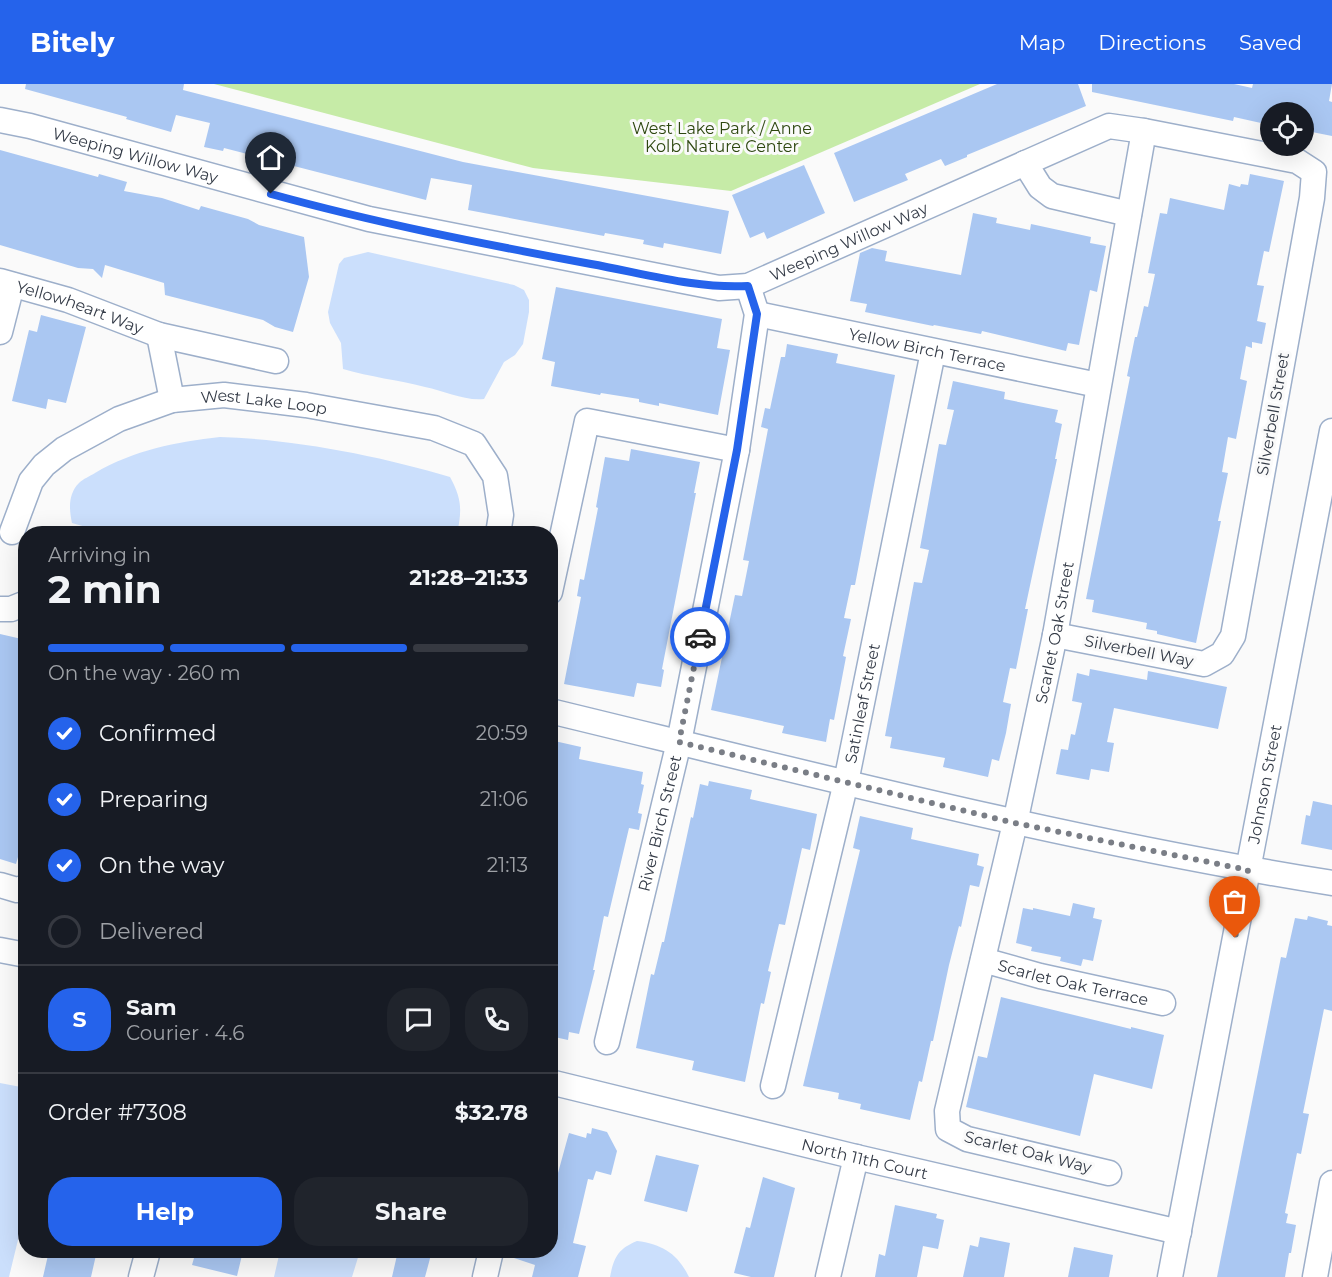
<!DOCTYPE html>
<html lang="en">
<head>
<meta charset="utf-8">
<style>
	:root { --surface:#171b24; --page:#20242c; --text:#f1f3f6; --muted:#9ea1a6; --line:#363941; --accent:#2563eb }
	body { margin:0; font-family:Montserrat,sans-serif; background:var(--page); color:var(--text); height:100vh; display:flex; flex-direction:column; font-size:22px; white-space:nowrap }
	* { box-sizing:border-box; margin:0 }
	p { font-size:20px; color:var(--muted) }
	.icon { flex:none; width:33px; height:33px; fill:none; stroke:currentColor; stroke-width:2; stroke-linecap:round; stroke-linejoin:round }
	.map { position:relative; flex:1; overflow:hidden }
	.details { position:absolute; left:18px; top:442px; width:540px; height:732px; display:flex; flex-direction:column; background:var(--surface); border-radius:24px; box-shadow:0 6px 24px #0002 }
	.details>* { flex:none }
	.controls { position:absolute; left:1260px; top:18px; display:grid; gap:12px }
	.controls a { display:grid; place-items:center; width:54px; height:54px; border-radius:50%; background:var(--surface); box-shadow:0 6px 24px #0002; font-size:30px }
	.pin { position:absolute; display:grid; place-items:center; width:51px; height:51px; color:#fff; margin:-62px -26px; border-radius:50% 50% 50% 0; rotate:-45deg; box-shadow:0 0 6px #0007 }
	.pin .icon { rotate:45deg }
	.courier { position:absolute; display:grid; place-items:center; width:60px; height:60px; margin:-30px; border:4px solid #2563eb; border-radius:50%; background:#fff; color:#222; box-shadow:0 2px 8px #0007 }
	.overview em { font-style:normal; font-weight:700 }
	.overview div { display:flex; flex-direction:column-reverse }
	.overview { display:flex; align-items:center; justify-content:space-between; height:102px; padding:0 30px }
	h1 { font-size:39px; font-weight:700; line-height:45px }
	.bar { display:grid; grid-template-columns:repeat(4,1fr); gap:9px 6px; align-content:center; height:72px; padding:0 30px }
	.bar i { height:8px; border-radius:4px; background:var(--line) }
	.bar .active { background:var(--accent) }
	.bar p { grid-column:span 4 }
	.line { display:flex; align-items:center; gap:15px; padding:0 30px; border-top:2px solid var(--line) }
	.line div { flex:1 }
	.round { display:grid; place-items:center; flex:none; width:63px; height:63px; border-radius:24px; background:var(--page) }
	ol { padding:0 30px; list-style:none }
	li { display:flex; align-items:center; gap:18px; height:66px }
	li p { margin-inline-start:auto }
	li .icon { padding:6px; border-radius:50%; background:var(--accent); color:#fff; stroke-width:4 }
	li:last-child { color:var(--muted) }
	li i { width:33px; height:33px; border:3px solid var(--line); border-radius:50% }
	.cta { display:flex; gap:12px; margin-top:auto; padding:12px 30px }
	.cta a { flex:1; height:69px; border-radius:24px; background:var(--accent); color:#fff; font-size:24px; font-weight:700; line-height:69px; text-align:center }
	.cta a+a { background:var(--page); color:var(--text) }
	header { display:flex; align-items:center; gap:36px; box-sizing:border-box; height:84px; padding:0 30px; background:var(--accent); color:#fff }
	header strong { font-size:28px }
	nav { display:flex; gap:33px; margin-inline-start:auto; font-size:21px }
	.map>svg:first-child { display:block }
	.green { fill:#c6eba7 }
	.water { fill:#cbdffc }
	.building { fill:#aac7f2 }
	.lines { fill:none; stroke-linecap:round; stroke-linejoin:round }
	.minor-casing { stroke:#9dafca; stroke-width:27 }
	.minor { stroke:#fff; stroke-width:24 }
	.done { stroke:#7a7e86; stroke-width:6; stroke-dasharray:0 10.8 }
	.route { stroke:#2563eb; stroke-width:8 }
	.labels { text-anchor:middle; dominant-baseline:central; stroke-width:6; stroke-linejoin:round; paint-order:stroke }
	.park-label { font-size:16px; fill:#2d470f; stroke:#fafafa }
	.street-label { font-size:16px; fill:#353c48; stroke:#fafafa }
</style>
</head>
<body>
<header>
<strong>Bitely</strong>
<nav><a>Map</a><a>Directions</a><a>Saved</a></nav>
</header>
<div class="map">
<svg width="1332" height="1193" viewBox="0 0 1332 1193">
	<rect width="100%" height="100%" fill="#fafafa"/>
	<path class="green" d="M214,0H980L731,107L533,84Z"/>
	<path class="water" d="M368,168L514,201L524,206L529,216V228L523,260L515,271L504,278L484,315C464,317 445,307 425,303C398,296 370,293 343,285L341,259L330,239L328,228L339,180L344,174Z
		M220,353C293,355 381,372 450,393C462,415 462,426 457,450H110L72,439C69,425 68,410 79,399C83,395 90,392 95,389C134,366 176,358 220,353Z
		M0,999L26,1004L25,1127L9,1193H0Z
		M637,1157C662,1160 678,1170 689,1193H610C614,1173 618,1165 637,1157Z
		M280,1167H360L352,1193H274Z"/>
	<path class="building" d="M26,0H184L183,6L463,78L729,127L721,170L664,159L663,164L643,160L644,156L605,149L604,152L468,126L472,101L431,94L426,116L224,64L223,67L204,63L210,39L176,31L171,48L126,35L127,33L25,5Z
		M997,0H1078L1086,22L967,71V73L945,82L941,75L905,90L908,96L854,118L834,69Z
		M1092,0H1234L1252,4L1253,0H1332L1329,17L1332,18V52L1307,47L1308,41L1304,40V28H1270V41L1234,33L1233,37L1092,8Z
		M0,66L98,93L99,90L127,98L124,107L162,114L199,126L201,122L248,135L259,141L304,153L309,193L293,248L275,243L263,236L165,211L164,199L105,181L102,194L93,185L78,184L0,161Z
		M804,81L825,129L767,155L764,148L750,154L732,111Z
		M1250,90L1284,97L1269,168L1264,167L1257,201L1264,202L1257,237L1266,239L1262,260L1252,258V264L1246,262L1240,295L1247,297L1236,355L1228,353L1222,388L1228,389L1218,437H1221L1196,559L1157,550V547L1146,545L1147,539L1092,528L1094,516L1086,515L1130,293L1127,292L1135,253H1137L1144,222L1148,223L1155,190L1148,189L1160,129L1167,130L1170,114L1224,126L1229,100L1240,103L1241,100L1248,101Z
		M973,129L997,134L996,139L1030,146L1031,140L1091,153L1090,159L1106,162L1097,208L1090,206L1079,261L1068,259L1066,267L982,247L981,250L934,241L933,242L865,228L867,220L850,217L860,169L872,164L887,167L885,177L961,191Z
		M556,203L722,235L717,264L730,266L718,331L659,319V322L639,318V315L601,309L600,311L551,302L555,278L542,275Z
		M41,231L86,243L66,319L48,315L46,325L12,317L29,246L37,248Z
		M787,260L838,270L836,279L895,291L855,501H851L844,534L851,535L843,572L846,573L834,636L830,635L826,658L782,649L784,642L711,626L735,511L742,512L749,477L743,476L768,345L761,343L765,324L770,325L781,273H785Z
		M953,297L1005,308L1004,315L1058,326L1055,338L1062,340L1055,375H1057L1025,525H1028L1016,585L1010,584L1003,618L1011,620L1006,649L999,677L992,675L988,693L943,683L945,674L890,664L892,653L885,652L914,498L922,499L929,466L920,464L939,360L946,361L954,326L947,325Z
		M631,365L700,378L694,409H696L662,585L664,586L661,603L637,599L634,613L564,600L581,513L577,512L580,495L584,496L598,424L596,423L605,373L629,377Z
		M0,550L26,556V745L16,780L0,775Z
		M1090,585L1147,596L1148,587L1227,603L1218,645L1114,624L1107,658L1114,659L1109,688L1091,685L1089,696L1056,690L1061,665L1068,666L1071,650L1075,651L1082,619L1072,617L1077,589L1089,592Z
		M550,656L581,663L579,675L643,688L641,700L644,701L638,729L642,730L639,746L629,744L608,833L604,832L593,886H595L579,950L569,948L568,956L550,952Z
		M709,697L752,706L750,715L817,730L810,766L802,764L785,841L779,840L768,887L771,888L764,920L761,919L745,998L692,986L694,977L636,964L651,890L654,891L662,858H664L691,733L693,734L700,700L708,702Z
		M1313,717L1332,721V766L1301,760L1306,731L1310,732Z
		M860,732L913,744L911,755L979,770L977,781L984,783L979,803L970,801L961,843L959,842L949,881L933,957H931L922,998L919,997L910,1036L860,1025L861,1020L838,1015L839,1009L803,1002L860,766L853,764Z
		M1073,819L1095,824L1093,834L1102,836L1093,877L1083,875L1081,882L1060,877L1061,873L1031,867L1032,863L1016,859L1023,824L1033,826V824L1070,832Z
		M1308,832L1328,837L1327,841L1332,842V927L1324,925L1303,1029L1309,1030L1301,1070L1297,1069L1285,1129L1288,1130L1286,1139L1296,1141L1291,1169H1289L1285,1193H1217L1281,873L1286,874L1295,834L1307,836Z
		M1001,913L1131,945V943L1164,951L1152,1005L1094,990L1080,1052L966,1023L978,972L987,974Z
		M592,1044L607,1048L617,1067L611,1091L596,1087L593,1096L588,1095L573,1159L586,1162L578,1193H532L535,1181L505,1171V1167H550V1118L569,1049L586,1054L587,1049L591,1050Z
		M656,1071L699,1081L687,1128L644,1117Z
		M763,1093L795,1104L774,1193H751L734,1189L746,1143L750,1144Z
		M895,1121L937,1130L936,1134L944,1136L938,1165L923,1162L917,1193H875L879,1170L885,1172Z
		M980,1153L1010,1159L1004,1193H963L970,1161L978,1163Z
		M1074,1163L1113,1171L1109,1193H1068Z
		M49,1167H78L96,1171L91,1193H43Z
		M196,1167H243L237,1192L192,1181Z
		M398,1167H432L425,1193H392Z"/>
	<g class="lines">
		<defs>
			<g id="minor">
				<path id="s1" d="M0,36L30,42L369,135L719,204L748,202L1109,42L1144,47L1297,77L1314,88L1312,114L1233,552L1222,570L1204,580L1055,551"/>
				<path d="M1025,79L1040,103L1052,112L1129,130"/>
				<path id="s2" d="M0,197L68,216L159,251L276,277"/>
				<path id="s3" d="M757,230L1098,301"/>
				<path d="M0,248L12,201"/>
				<path d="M159,251L172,316"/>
				<path id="s4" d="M12,448L31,397L44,381L64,365L119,335L172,316L224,311L306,321L434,344L474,360L495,392L501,431L498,450"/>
				<path d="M550,508L587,337L737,366"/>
				<path d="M0,525H11L26,519"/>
				<path d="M550,627C810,690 1069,757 1332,799"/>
				<path d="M0,801L17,806L26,803"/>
				<path d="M0,866L26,871"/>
				<path id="s5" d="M983,876L1040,892L1163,919"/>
				<path id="s6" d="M607,958L679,658L737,366L757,230L748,202"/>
				<path id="s7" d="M550,998L856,1073L1179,1148"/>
				<path id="s8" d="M773,1002L846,698L933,268"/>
				<path id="s9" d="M1109,1089L967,1055L948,1045L947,1027L1015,739L1055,551L1144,47"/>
				<path d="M141,1193L148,1167"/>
				<path d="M485,1193L491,1167"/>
				<path d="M828,1193L856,1073"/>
				<path id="s10" d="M1170,1193L1332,347"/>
				<path d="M1315,1193L1332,1099"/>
			</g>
		</defs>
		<use href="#minor" class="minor-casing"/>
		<use href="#minor" class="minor"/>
	</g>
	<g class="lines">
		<path class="done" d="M700,553L679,658L1015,739L1248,786L1235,854"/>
		<path class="route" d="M271,110C376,139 483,160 591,180C642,189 695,205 748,202L757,230L737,366L700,553"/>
	</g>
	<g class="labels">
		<g class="park-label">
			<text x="722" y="44">West Lake Park / Anne<tspan x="722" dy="18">Kolb Nature Center</tspan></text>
		</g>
		<g class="street-label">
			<text stroke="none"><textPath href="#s1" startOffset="140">Weeping Willow Way</textPath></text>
			<text stroke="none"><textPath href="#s1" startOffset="878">Weeping Willow Way</textPath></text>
			<text stroke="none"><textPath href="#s2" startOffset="84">Yellowheart Way</textPath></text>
			<text stroke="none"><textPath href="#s3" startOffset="174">Yellow Birch Terrace</textPath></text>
			<text stroke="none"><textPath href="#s4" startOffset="312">West Lake Loop</textPath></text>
			<text transform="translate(1273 330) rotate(-80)">Silverbell Street</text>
			<text stroke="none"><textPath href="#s9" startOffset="676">Scarlet Oak Street</textPath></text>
			<text transform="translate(1139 567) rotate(11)">Silverbell Way</text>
			<text stroke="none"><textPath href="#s8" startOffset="393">Satinleaf Street</textPath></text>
			<text stroke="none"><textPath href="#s10" startOffset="502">Johnson Street</textPath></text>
			<text stroke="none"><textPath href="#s6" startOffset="225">River Birch Street</textPath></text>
			<text stroke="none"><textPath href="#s5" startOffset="93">Scarlet Oak Terrace</textPath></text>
			<text transform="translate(1028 1068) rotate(14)">Scarlet Oak Way</text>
			<text stroke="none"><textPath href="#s7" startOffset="324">North 11th Court</textPath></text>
		</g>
	</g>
</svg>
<div class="controls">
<a><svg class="icon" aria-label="locate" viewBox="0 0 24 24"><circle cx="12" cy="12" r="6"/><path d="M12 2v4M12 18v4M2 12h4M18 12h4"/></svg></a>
</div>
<div class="pin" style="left:1235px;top:854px;background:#ea580c"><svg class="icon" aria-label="bag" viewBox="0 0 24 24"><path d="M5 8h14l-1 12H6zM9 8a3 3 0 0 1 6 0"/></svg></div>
<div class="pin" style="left:271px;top:110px;background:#1f2937"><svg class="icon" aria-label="home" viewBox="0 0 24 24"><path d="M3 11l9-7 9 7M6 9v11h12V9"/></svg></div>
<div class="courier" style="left:700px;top:553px"><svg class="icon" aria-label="car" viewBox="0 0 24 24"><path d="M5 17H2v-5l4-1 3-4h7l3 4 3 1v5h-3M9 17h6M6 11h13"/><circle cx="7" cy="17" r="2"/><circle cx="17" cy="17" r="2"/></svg></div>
<section class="details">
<div class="overview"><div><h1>2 min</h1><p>Arriving in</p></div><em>21:28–21:33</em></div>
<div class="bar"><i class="active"></i><i class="active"></i><i class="active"></i><i></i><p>On the way · 260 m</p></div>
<ol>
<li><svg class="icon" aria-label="check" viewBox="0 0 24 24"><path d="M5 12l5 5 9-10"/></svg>Confirmed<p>20:59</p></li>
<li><svg class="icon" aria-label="check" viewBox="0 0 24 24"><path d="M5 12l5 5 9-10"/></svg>Preparing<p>21:06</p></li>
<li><svg class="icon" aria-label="check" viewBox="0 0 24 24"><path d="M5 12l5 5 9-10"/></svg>On the way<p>21:13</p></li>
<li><i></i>Delivered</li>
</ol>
<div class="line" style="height:108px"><b class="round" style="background:var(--accent);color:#fff">S</b><div><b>Sam</b><p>Courier · 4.6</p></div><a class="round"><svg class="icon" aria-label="chat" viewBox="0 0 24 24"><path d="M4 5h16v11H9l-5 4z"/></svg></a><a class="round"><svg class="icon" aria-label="phone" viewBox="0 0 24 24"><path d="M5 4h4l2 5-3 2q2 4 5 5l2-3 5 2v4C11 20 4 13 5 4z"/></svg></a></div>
<div class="line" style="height:78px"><div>Order #7308</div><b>$32.78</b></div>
<div class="cta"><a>Help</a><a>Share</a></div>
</section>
</div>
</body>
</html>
